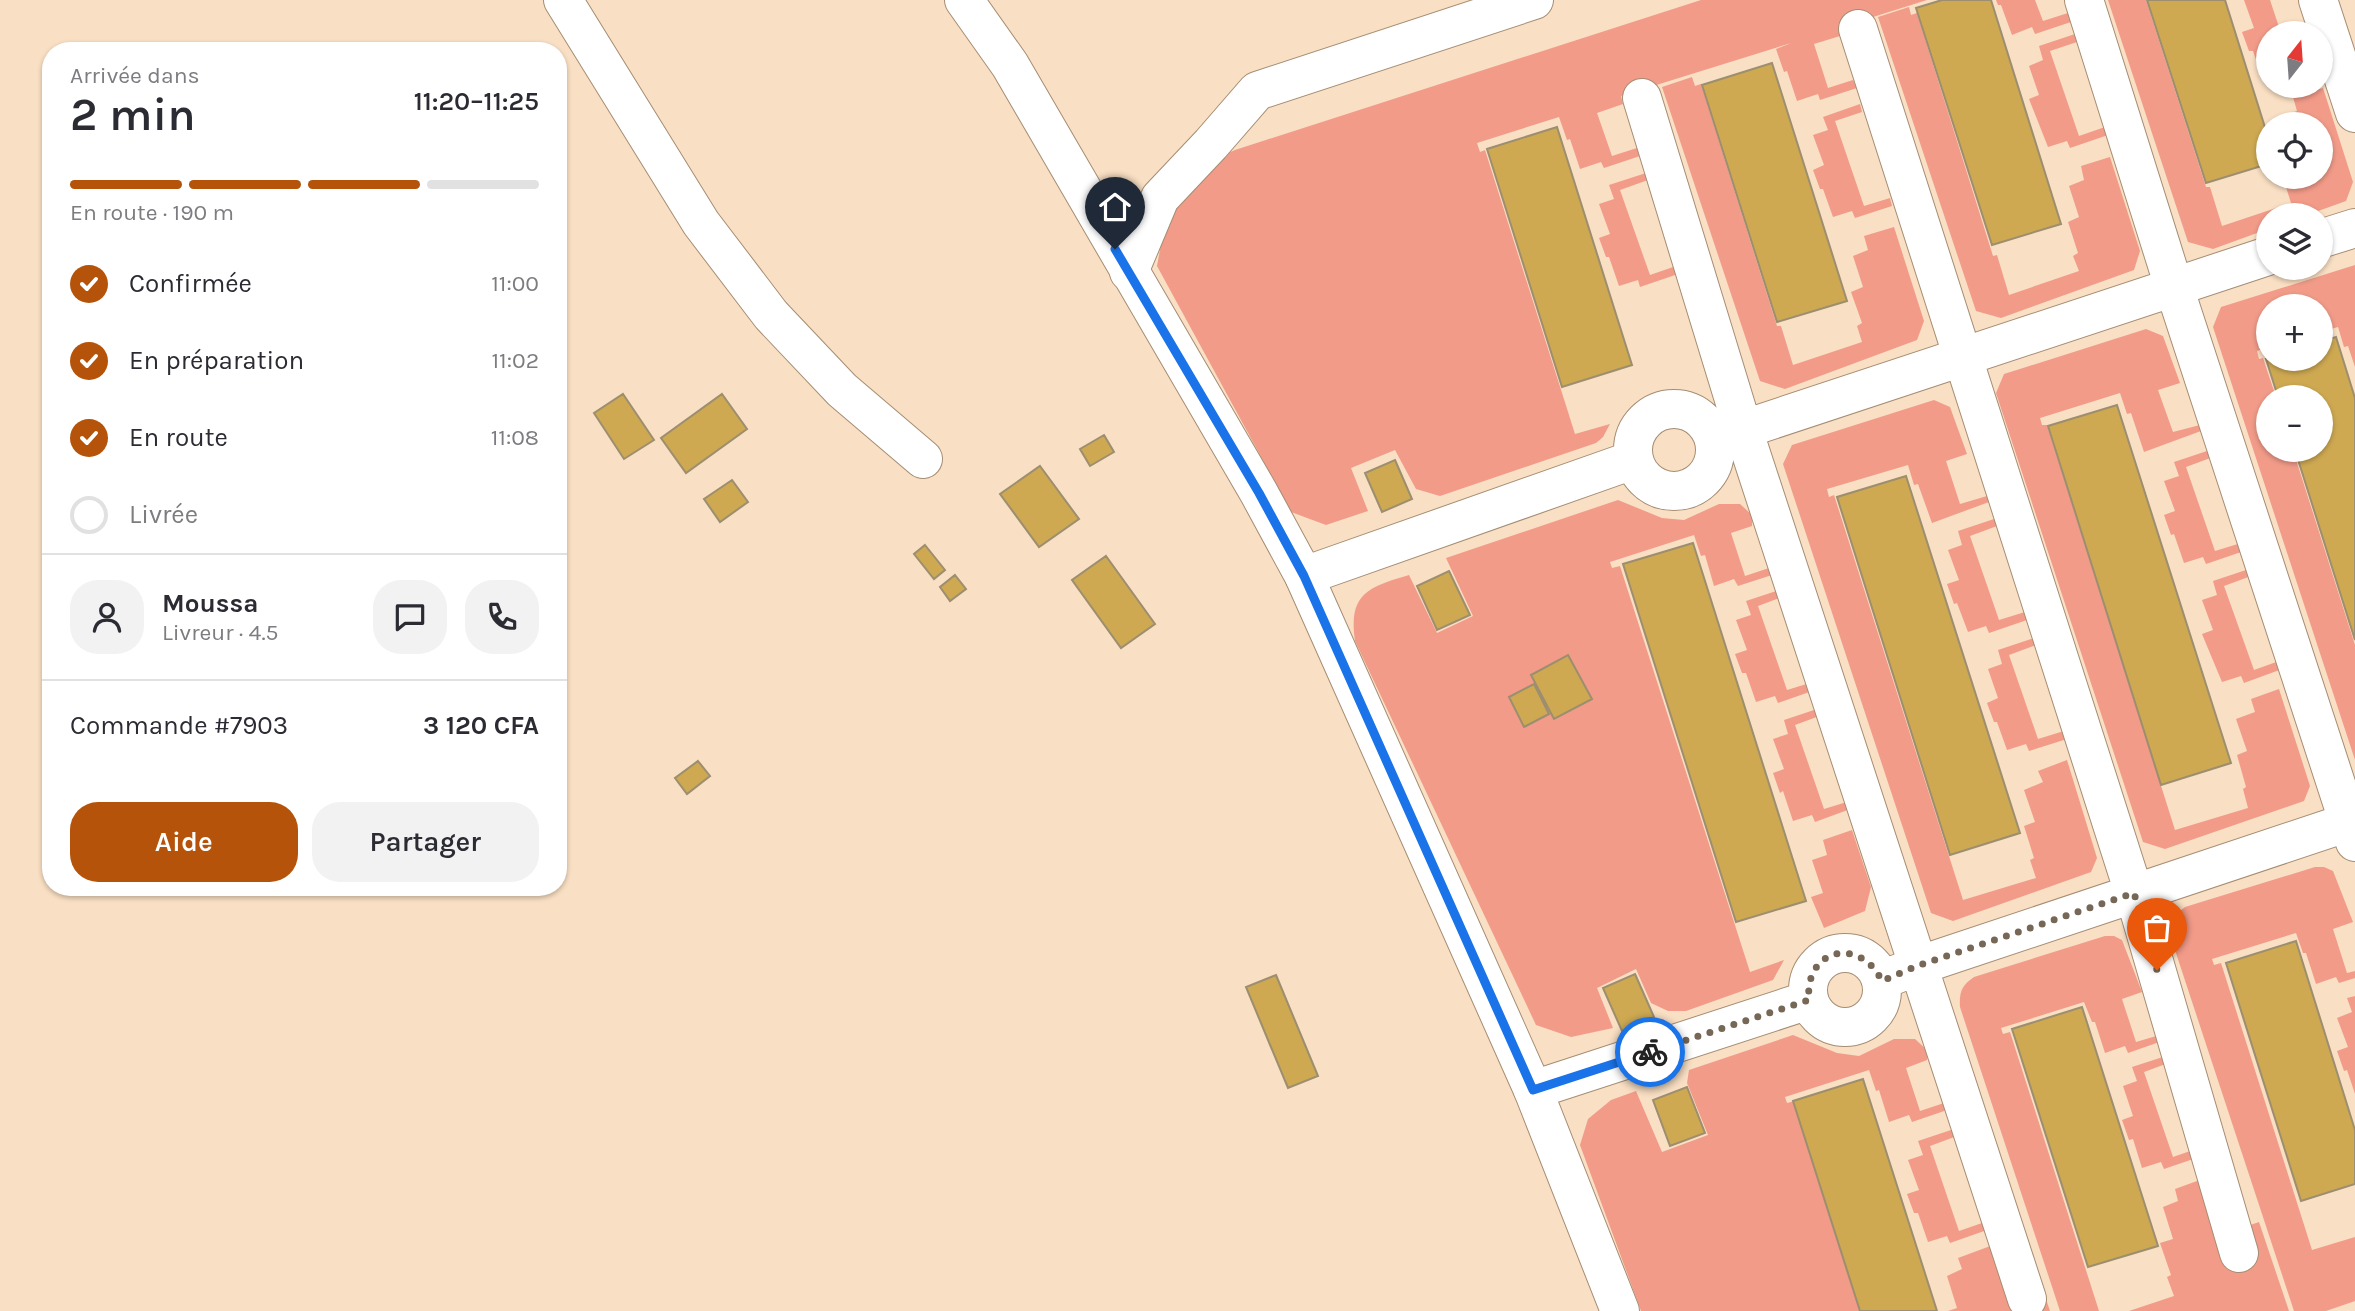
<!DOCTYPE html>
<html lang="fr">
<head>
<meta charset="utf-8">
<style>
	:root { --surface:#fff; --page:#f2f2f3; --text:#2b2b33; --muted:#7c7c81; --line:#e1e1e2; --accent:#b45309 }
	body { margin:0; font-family:Karla,sans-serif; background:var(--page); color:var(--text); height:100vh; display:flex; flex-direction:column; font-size:26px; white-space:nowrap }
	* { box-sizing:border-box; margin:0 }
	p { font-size:23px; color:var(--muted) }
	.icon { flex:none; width:38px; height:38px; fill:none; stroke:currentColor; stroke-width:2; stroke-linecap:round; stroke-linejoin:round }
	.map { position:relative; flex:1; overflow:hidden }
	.sheet { position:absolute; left:42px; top:42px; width:525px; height:854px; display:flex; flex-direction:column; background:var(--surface); border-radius:28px; box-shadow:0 2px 5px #0004 }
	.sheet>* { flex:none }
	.needle { width:46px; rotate:17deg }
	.controls { position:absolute; left:2256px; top:21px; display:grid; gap:14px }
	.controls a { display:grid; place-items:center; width:77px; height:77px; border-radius:50%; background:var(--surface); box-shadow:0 2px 5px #0004; font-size:35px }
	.pin { position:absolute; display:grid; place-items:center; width:60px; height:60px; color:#fff; margin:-72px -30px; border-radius:50% 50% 50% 0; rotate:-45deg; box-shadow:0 0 7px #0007 }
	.pin .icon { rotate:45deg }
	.courier { position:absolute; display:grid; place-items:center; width:70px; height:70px; margin:-35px; border:5px solid #1a73e8; border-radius:50%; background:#fff; color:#222; box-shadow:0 2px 9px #0007 }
	.summary em { font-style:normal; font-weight:600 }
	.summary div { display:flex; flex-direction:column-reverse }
	.summary { display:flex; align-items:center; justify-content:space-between; height:119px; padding:0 28px }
	h1 { font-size:46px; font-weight:600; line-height:52px }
	.bar { display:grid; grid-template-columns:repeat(4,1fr); gap:10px 7px; align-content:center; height:84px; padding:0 28px }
	.bar i { height:9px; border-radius:5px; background:var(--line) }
	.bar .selected { background:var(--accent) }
	.bar p { grid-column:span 4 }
	.line { display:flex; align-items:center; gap:18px; padding:0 28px; border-top:2px solid var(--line) }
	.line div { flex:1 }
	.round { display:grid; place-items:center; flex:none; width:74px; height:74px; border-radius:28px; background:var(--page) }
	ol { padding:0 28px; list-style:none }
	li { display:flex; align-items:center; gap:21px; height:77px }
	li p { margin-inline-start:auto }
	li .icon { padding:7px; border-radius:50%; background:var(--accent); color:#fff; stroke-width:4 }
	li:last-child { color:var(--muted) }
	li i { width:38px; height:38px; border:4px solid var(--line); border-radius:50% }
	.cta { display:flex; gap:14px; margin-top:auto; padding:14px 28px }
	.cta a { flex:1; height:80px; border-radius:28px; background:var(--accent); color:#fff; font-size:28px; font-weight:600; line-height:80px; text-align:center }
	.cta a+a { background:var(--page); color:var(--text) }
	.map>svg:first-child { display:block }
	.green { fill:#f29b89 }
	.building { fill:#cea952; stroke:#9c8e6f; stroke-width:2 }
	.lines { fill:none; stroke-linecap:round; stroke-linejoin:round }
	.minor-casing { stroke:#a58d73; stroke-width:40 }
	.tertiary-casing { stroke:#a58d73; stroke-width:40 }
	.minor { stroke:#fff; stroke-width:38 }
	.tertiary { stroke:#fff; stroke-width:38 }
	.done { stroke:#766756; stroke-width:7; stroke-dasharray:0 12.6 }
	.route { stroke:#1a73e8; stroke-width:9 }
</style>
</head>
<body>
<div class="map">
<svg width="2355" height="1311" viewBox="0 0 2355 1311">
	<rect width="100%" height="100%" fill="#f9dfc3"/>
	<path class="green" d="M1701,0H1927L1838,28L1840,36L1814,44L1828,88L1853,80L1857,88L1820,100L1818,94L1797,101L1787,71L1784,72L1776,49L1791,43L1621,96L1623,104L1597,113L1612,156L1637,148L1640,156L1604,168L1601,162L1580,169L1570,139L1567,140L1559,117L1477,143L1480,152L1485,150L1575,434L1610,424L1603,437L1596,443L1440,496L1416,489L1395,450L1351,468L1368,511L1326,525L1291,512L1157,266L1167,212L1215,159L1235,150Z
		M1996,0H2035L2043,21L2068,13L2071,22L2035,34L2032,27L2012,35L2001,5H1998Z
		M2108,0H2146L2206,187H2210L2222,226L2291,203L2286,187L2291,185L2288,177H2320V124H2284L2281,116L2297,111L2293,97L2323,88L2353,182L2346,201L2307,215H2268V229L2213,249L2188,242Z
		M2244,0H2270L2281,33H2268V78L2263,80L2253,51H2249L2242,32L2254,28Z
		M1909,7L1911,15L1917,13L1993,256L1997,255L2009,295L2079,271L2073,256L2078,253L2068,222L2079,217L2069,186L2084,180L2081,166L2110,157L2140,251L2134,270L2001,318L1976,311L1878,17Z
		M2075,34L2077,42L2050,51L2079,136L2105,127L2108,135L2070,148L2067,141L2048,147L2029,99L2039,95L2029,66L2043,60L2039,46Z
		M1692,77L1695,86L1701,84L1777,326H1781L1793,365L1862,342L1857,326L1862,323L1851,292L1863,287L1853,256L1868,250L1864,236L1894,227L1924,321L1917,340L1785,389L1760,381L1662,87Z
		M1860,104L1862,112L1835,121L1864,206L1890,198L1892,206L1855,218L1852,211L1833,217L1823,189H1820L1813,170L1824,165L1813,135L1828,130L1823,117Z
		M1646,173L1648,180L1620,190L1650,275L1676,266L1678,274L1640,287L1638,280L1619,286L1609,257H1606L1599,238L1610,234L1599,204L1614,199L1609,185Z
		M2355,265V367L2348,346L2344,347L2338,327L2321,332L2320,306H2268V347L2257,351L2259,359L2263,358L2276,397H2268V450H2293L2355,645V760L2213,327L2221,307Z
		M2146,329L2163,336L2180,383L2158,390L2173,432L2200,425L2201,431L2144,452L2131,413L2127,414L2120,393L2040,418L2042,425H2047L2175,830L2248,808L2243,789L2246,787L2237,755L2247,751L2236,719L2255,712L2251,699L2279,689L2310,786L2304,801L2165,849L2143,842L1996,393L2004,374Z
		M1934,400L1950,407L1967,454L1946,461L1960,504L1987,496L1989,502L1932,523L1918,484L1914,485L1908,465L1827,489L1829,497L1834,495L1963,900L2036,878L2030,860L2034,858L2024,826L2035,822L2024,790L2043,782L2038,771L2067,760L2097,858L2091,872L1953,921L1931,913L1783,464L1792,445Z
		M2210,450L2213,457L2186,467L2215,551L2241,543L2244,551L2206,564L2203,557L2184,563L2174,534L2171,535L2164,515L2175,511L2164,481L2179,476L2174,462Z
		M1618,500L1662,518L1684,520L1719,504H1740L1752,515V526L1731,533L1745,576L1772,567L1775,574L1738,586L1734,579L1714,586L1705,555L1701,556L1694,535L1610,562L1612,568L1620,566L1750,972L1784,960L1773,980L1686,1011H1668L1651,1003L1636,969L1597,988L1613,1028L1571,1037L1536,1025L1355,641C1348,593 1369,587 1409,575L1437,633L1473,616L1446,558Z
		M1994,519L1997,526L1970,536L1999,620L2025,612L2027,620L1989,633L1986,626L1968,632L1957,603L1954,604L1947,584L1959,580L1948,550L1962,545L1958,531Z
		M2249,569L2251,576L2224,586L2254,670L2279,661L2282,669L2244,683L2241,676L2222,682L2202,634L2213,630L2202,600L2217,595L2213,581Z
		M1782,589L1785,596L1758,606L1787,690L1813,682L1815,690L1778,703L1775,696L1756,702L1746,673H1742L1735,654L1747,650L1736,620L1751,615L1746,601Z
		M2034,638L2036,645L2009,655L2038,739L2064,731L2067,739L2029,751L2026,744L2007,750L1997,722H1994L1987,703L1998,698L1988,669L2002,664L1998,650Z
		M1820,708L1822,715L1795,725L1824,809L1850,801L1853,808L1815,822L1812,815L1793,821L1783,791L1780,793L1773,773L1784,769L1773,739L1788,734L1784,720Z
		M1852,830L1871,887L1865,911L1824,928L1811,897L1823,893L1812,860L1827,855L1823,840Z
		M2315,867H2324L2333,871L2353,922L2333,929L2347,973L2355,971V978L2339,983L2336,977L2316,984L2306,953H2303L2296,933L2212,959L2214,965L2221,963L2312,1250L2355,1237V1301L2326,1311H2294L2171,938C2170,923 2173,916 2185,907Z
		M2105,936H2114L2122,940L2142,992L2122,999L2136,1042L2163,1034L2165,1040L2128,1053L2125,1046L2105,1053L2095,1022H2092L2084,1002L2001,1028L2003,1034L2010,1032L2099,1311H2060L1960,1007C1959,992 1962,985 1974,977Z
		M2355,996V1094L2347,1070L2344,1071L2337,1051L2348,1047L2337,1018L2352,1012L2347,998Z
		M1793,1035L1837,1053L1859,1056L1894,1039H1915L1928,1051L1927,1060L1906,1068L1920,1111L1947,1102L1950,1109L1912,1122L1909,1115L1889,1122L1879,1090L1876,1091L1869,1070L1785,1097L1787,1103L1795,1101L1861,1311H1641L1580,1145L1588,1119L1611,1100L1636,1091L1662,1152L1708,1135L1687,1083L1689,1070Z
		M2169,1055L2171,1062L2144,1072L2173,1157L2199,1148L2202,1156L2164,1169L2161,1162L2142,1168L2133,1139L2129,1140L2122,1120L2133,1116L2123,1086L2137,1081L2132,1067Z
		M1954,1129L1957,1136L1930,1146L1959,1231L1985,1222L1987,1230L1950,1243L1947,1236L1928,1242L1918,1213H1914L1907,1194L1919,1190L1908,1160L1923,1155L1918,1141Z
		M2208,1177L2236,1230L2259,1222L2289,1311H2129L2174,1296L2167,1277L2171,1275L2160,1243L2173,1239L2163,1207L2178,1201L2175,1189Z
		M1993,1245L2043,1290L2050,1311H1948L1957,1308L1947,1276L1962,1269L1958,1258Z"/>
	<path class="building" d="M1942,0H1991L2061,224L1992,245L1916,8Z
		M2147,0H2225L2268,137V164L2206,183Z
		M1772,63L1847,301L1777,322L1702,85Z
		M1557,127L1632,365L1562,387L1487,149Z
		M2336,337L2355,398V640L2295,450H2320V397H2278L2266,359H2320V342Z
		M623,394L654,440L624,459L594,413Z
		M722,394L747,429L686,473L661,438Z
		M2117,405L2231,763L2161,785L2048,426Z
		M1104,435L1114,452L1090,466L1080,449Z
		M1395,460L1412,499L1382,512L1365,473Z
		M1040,466L1079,519L1039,547L1000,494Z
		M1906,476L2020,833L1950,855L1837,497Z
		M732,480L748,502L720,522L704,499Z
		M1693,543L1806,901L1736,922L1623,564Z
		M925,545L945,570L934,579L914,554Z
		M1106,556L1155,624L1121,648L1072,580Z
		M1449,571L1470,615L1437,630L1417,586Z
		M955,575L966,589L950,601L940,587Z
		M1568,655L1592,699L1554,719L1531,675Z
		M1534,684L1549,714L1524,727L1509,697Z
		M698,761L710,776L687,794L675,778Z
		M2296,941L2355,1130V1184L2301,1201L2226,963Z
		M1635,974L1654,1017L1622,1031L1603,988Z
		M1276,975L1318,1076L1288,1088L1246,987Z
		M2082,1007L2158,1246L2088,1267L2012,1029Z
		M1863,1079L1937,1311H1860L1793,1101Z
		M1687,1087L1705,1133L1670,1146L1653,1100Z"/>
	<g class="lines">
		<defs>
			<path id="minor" d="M563,0L701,223L771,315L842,390L923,459
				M2084,0L2174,287L2355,842
				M2318,0L2355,113
				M1858,29L2134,893L2239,1253
				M1642,98L1743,429L2027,1299
				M2320,239L2355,228
				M1129,272L1160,198L1211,144L1257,91L1534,0
				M1633 450a41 41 0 1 1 82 0a41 41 0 1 1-82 0Z
				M1714,439L2268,256
				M1304,576L1633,460
				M1808 990a37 37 0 1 1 74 0a37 37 0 1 1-74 0Z
				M1882,980L1917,966L2355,820
				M1533,1090L1809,1000"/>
			<path id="tertiary" d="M964,0L1010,65L1259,493L1304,576L1533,1090L1620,1311"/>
		</defs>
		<use href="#minor" class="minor-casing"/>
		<use href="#tertiary" class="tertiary-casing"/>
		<use href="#minor" class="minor"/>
		<use href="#tertiary" class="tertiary"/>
	</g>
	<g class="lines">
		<path class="done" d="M1650,1052L1809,1000C1804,949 1859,935 1882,981L1917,966L2134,893L2157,970"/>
		<path class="route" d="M1115,249L1259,493L1304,576L1533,1090L1650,1052"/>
	</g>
</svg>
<div class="controls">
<a><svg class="needle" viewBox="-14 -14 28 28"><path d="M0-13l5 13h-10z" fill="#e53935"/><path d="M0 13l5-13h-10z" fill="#7c7c81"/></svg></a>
<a><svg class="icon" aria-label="locate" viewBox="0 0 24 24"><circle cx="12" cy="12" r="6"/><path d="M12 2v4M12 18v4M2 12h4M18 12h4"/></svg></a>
<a><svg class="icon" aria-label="layers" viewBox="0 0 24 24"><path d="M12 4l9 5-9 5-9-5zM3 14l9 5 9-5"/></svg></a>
<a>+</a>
<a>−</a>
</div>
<div class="pin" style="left:2157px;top:970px;background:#ea580c"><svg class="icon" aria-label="bag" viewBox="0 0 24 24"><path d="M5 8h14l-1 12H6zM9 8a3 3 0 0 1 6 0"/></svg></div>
<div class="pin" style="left:1115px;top:249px;background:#1f2937"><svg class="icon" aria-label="home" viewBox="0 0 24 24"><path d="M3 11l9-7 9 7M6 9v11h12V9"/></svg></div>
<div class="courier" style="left:1650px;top:1052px"><svg class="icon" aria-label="bike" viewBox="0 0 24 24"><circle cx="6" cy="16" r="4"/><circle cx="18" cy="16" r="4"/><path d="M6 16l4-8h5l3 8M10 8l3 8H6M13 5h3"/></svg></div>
<section class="sheet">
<div class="summary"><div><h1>2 min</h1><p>Arrivée dans</p></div><em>11:20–11:25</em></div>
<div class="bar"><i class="selected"></i><i class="selected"></i><i class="selected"></i><i></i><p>En route · 190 m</p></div>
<ol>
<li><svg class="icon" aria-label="check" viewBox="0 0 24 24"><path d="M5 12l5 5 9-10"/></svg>Confirmée<p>11:00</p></li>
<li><svg class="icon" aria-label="check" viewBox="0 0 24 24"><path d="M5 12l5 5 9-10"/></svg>En préparation<p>11:02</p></li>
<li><svg class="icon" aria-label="check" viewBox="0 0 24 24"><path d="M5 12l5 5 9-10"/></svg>En route<p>11:08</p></li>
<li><i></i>Livrée</li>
</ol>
<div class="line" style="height:126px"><a class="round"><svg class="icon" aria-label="person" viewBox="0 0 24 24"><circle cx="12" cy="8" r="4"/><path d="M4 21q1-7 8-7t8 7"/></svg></a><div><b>Moussa</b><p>Livreur · 4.5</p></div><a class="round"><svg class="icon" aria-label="chat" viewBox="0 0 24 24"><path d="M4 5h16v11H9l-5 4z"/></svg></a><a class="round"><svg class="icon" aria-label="phone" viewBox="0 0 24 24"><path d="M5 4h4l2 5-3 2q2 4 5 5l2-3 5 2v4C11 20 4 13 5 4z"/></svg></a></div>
<div class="line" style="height:91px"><div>Commande #7903</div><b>3 120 CFA</b></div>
<div class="cta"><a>Aide</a><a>Partager</a></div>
</section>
</div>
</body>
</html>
